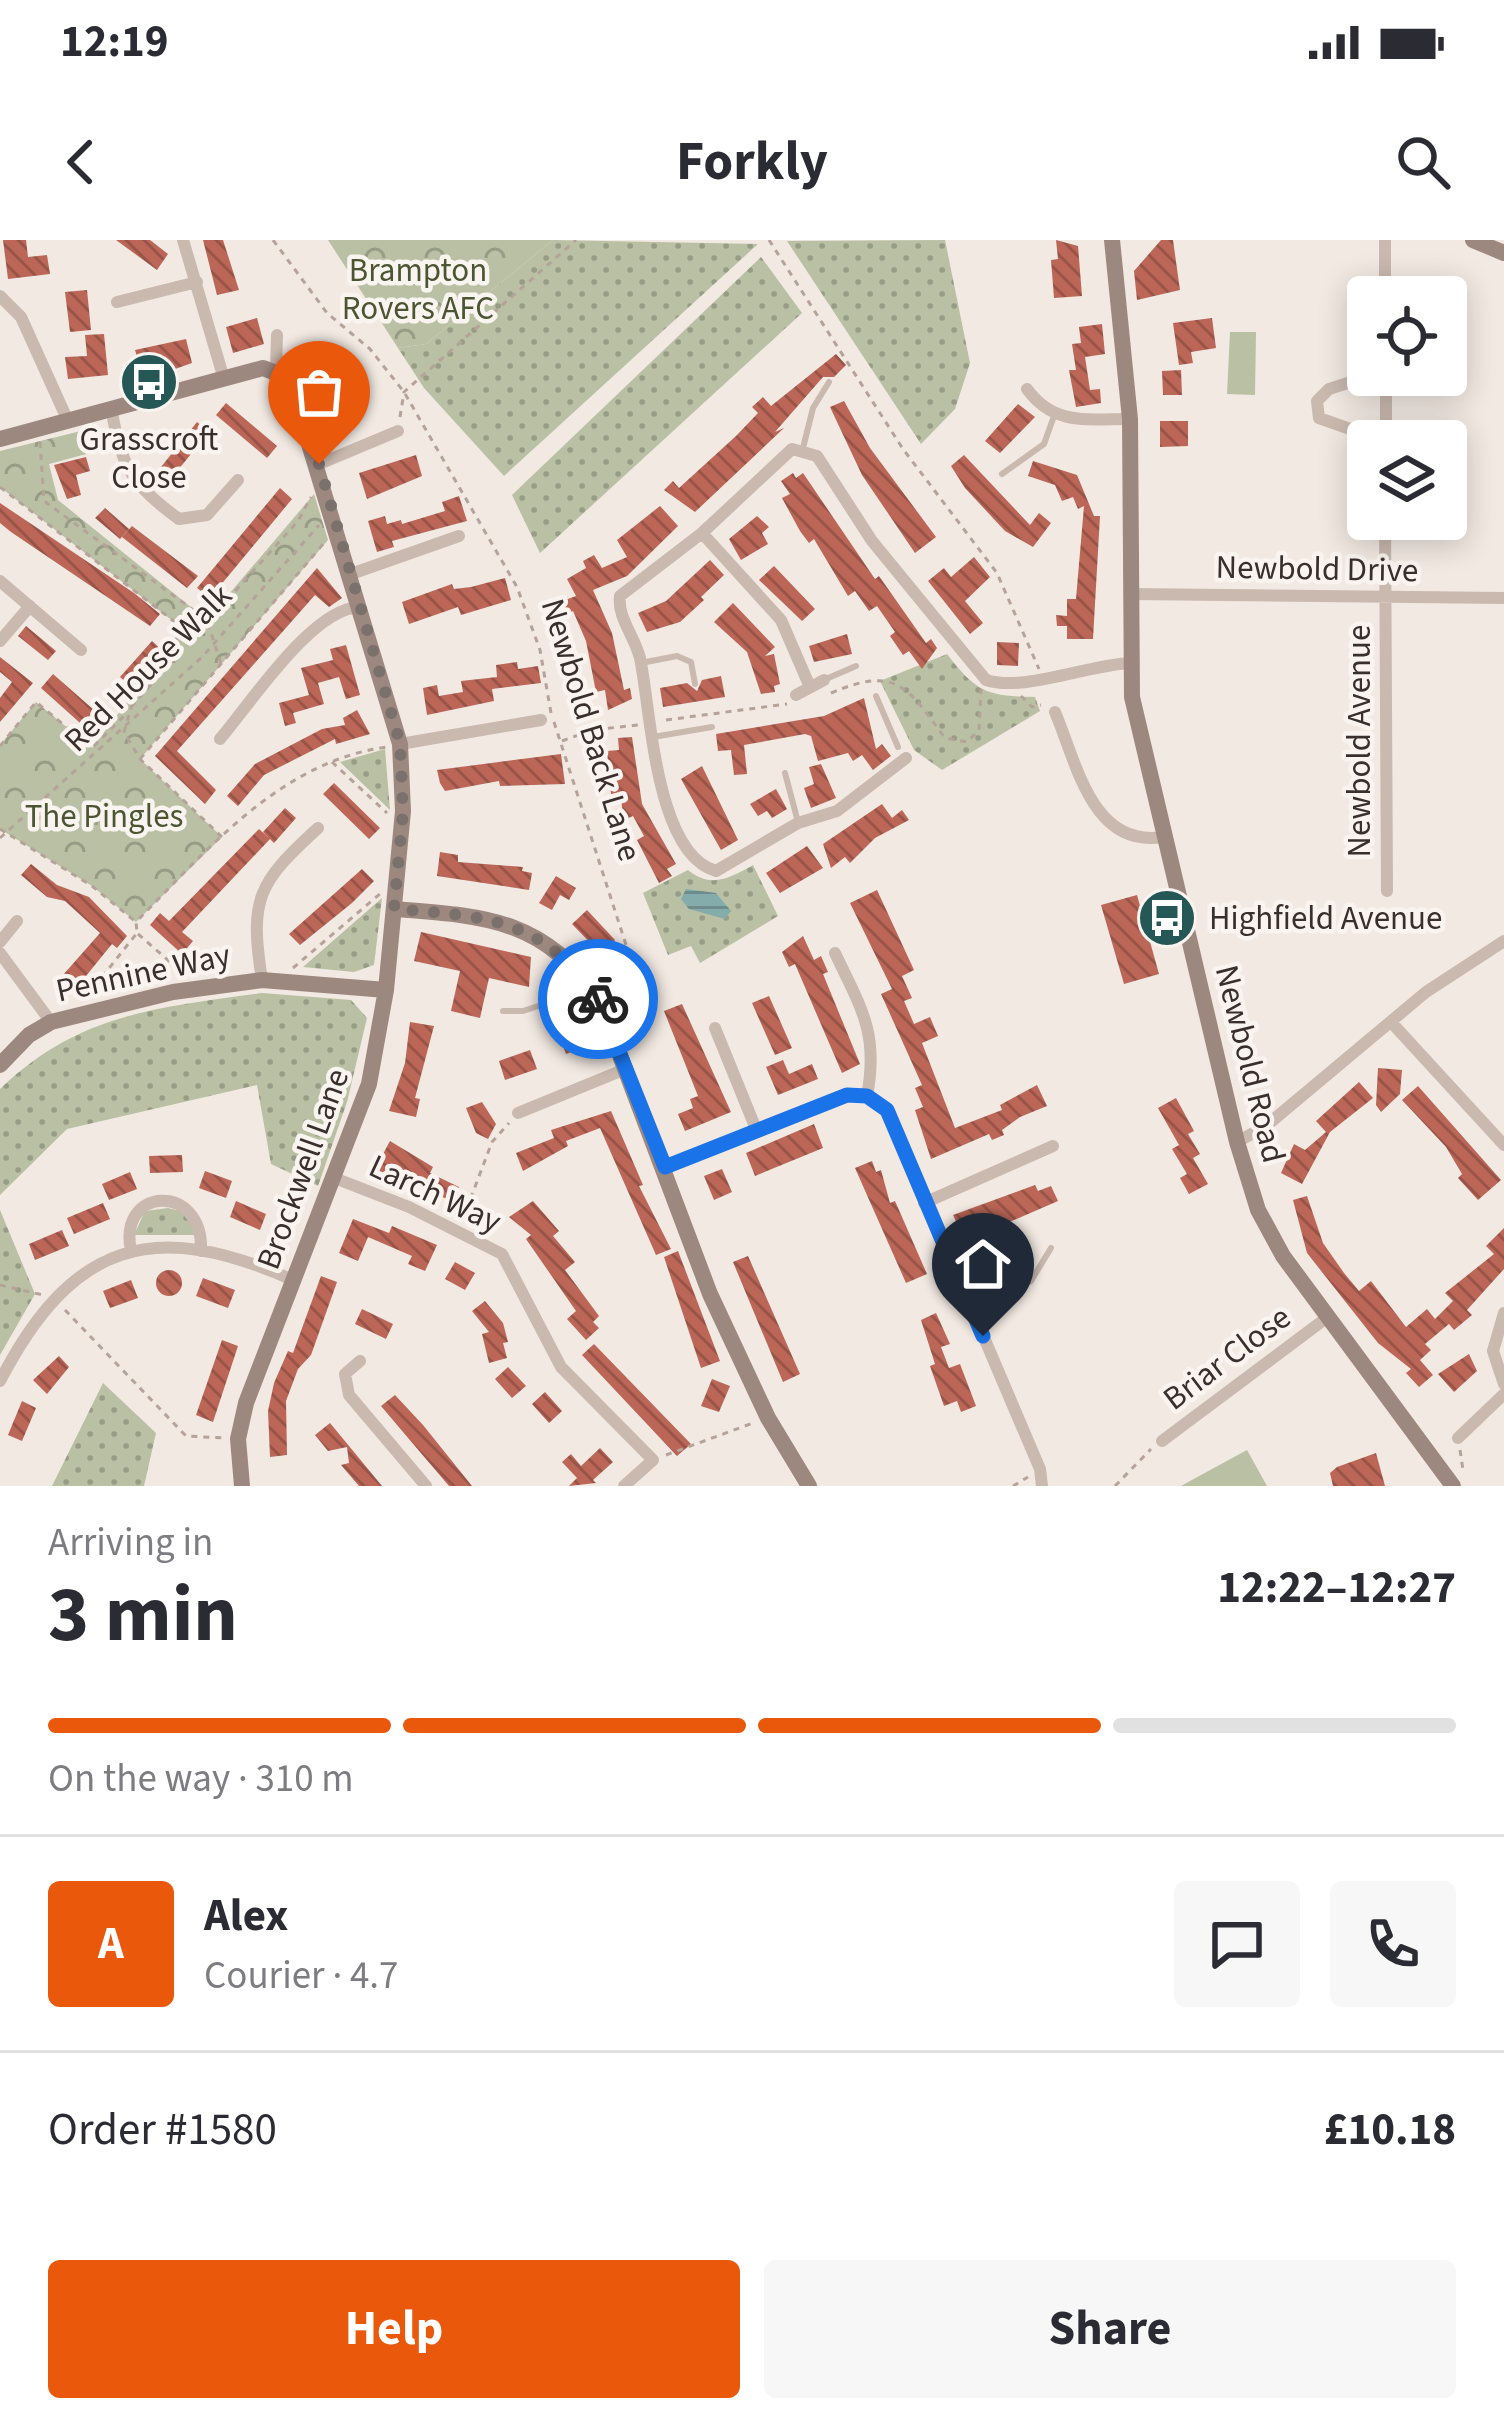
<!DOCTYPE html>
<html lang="en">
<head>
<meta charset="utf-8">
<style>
	:root { --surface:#fff; --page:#f7f7f7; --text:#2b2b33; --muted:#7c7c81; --line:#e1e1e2; --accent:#ea580c }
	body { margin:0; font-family:"Source Sans 3",sans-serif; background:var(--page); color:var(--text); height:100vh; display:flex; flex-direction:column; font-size:45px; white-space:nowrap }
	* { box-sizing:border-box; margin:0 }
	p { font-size:39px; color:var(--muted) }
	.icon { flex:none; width:66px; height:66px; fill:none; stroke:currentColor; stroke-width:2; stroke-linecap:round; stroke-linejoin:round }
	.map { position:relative; height:1246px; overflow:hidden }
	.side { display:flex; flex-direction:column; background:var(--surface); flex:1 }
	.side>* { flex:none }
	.controls { position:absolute; left:1347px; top:36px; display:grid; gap:24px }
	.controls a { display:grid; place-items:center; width:120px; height:120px; border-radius:12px; background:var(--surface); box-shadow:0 6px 30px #0003; font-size:60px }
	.pin { position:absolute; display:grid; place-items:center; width:102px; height:102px; color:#fff; margin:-123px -51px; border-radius:50% 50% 50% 0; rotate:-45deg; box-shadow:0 0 12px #0007 }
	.pin .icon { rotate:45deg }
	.courier { position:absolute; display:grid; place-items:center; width:120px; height:120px; margin:-60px; border:9px solid #1a73e8; border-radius:50%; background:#fff; color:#222; box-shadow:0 3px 15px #0007 }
	.headline em { font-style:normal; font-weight:700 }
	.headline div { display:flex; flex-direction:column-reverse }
	.headline { display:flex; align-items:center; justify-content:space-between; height:204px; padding:0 48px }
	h1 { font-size:78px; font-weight:700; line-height:90px }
	.bar { display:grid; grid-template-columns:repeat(4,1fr); gap:18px 12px; align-content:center; height:144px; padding:0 48px }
	.bar i { height:15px; border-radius:9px; background:var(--line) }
	.bar .current { background:var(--accent) }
	.bar p { grid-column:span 4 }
	.line { display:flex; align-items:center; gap:30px; padding:0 48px; border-top:3px solid var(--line) }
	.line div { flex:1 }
	.round { display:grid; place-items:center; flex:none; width:126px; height:126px; border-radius:12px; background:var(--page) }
	.cta { display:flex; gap:24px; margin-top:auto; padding:24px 48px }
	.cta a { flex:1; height:138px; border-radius:12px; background:var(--accent); color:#fff; font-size:48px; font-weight:700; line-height:138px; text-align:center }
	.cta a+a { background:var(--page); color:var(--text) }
	.status { display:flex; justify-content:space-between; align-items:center; height:84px; padding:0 60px; background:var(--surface); direction:ltr }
	.status svg { height:33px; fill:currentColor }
	header { display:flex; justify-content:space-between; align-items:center; height:156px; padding:0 48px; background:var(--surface); font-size:54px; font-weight:700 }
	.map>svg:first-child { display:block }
	.grass { fill:url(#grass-dots) }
	.park { fill:url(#park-crowns) }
	.pitch { fill:#b9c0a3 }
	.water { fill:url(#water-rules) }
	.building { fill:url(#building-back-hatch) }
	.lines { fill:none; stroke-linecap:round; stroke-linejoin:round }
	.path { stroke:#b5a399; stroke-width:3; stroke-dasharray:6 6; stroke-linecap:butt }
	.lane { stroke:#c9b9af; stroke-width:6 }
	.street { stroke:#c9b9af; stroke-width:12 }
	.secondary { stroke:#9d8880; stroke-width:16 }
	.done { stroke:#7a706c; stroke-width:12; stroke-dasharray:0 21.6 }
	.route { stroke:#1a73e8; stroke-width:15 }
	.labels { text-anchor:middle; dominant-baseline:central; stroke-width:9; stroke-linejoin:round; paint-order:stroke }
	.park-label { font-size:33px; fill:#4b5532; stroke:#f9f4ef }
	.poi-label { font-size:33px; fill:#392f2c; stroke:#f9f4ef }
	.street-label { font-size:33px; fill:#392f2c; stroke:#f9f4ef }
</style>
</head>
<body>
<div class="status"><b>12:19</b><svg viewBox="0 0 49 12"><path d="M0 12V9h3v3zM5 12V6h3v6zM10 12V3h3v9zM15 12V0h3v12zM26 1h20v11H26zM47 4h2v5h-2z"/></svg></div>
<header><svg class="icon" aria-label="back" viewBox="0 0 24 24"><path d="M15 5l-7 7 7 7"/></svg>Forkly<svg class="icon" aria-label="search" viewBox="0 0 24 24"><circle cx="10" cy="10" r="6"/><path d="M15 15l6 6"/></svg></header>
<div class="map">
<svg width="1504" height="1246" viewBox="0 0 1504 1246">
	<defs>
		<pattern id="grass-dots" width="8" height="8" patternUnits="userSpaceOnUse" patternTransform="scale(3)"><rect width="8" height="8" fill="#b9c0a3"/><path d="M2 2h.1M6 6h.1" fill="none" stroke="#979c85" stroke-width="1.8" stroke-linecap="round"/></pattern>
		<pattern id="park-crowns" width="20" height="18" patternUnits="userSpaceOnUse" patternTransform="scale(3)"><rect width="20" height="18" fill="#b9c0a3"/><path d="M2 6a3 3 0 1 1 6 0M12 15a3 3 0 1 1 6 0" fill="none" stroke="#979c85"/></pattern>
		<pattern id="water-rules" width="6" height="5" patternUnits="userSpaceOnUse" patternTransform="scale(3)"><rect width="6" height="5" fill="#84acaa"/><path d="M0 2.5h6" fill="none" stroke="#6d8c8b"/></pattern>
		<pattern id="building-back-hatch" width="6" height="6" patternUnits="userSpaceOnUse" patternTransform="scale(3)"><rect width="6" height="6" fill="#bb6657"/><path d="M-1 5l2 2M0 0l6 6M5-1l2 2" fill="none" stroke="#995448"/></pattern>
	</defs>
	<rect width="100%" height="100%" fill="#f2e9e2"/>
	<path class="grass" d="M553,0L758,4L504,236L424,148L398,108L426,104Z
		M945,0L970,123L955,169L921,204L787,1Z
		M761,17L802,73L540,313L512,255Z
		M947,414C977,453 987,456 1035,457L1040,471L942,530L914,510L880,441Z
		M385,509L390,570L340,522Z
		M753,625L778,676L700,723L691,706L668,715L643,653L688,630C711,649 730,638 753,625Z
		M382,658L374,725L354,732L303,727Z
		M262,753L351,760L367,778L347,862L318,946L271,924L257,845L67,889L0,955V849C79,773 157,768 262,753Z
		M168,968L188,973L195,995H134L145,971Z
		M0,970L35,1054L0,1115Z
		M103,1143L156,1193L144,1246H52Z"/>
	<path class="park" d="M328,0H553L426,104L398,108Z
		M89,189L100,196L105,209L49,224L58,260L207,380L314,254L328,300L140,519L222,597L136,682L92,646L0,589V505L36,462L92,508L183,389L0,247V211Z"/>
	<path class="pitch" d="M1230,92H1256L1255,155L1227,154Z
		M1247,1210L1267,1246H1181L1190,1241Z"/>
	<path class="water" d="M686,649L716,653L731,671L725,679L689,669L681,659Z"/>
	<path class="building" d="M3,0H26L28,17L47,15L50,34L8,39Z
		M116,0H150L168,14L157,30Z
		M203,0H223L239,50L217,55Z
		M1056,0L1078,6L1082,56L1054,58L1051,20L1058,19Z
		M1161,0H1173L1180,50L1137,60L1134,31Z
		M87,50L91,90L70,92L65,52Z
		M257,78L264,104L233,113L226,87Z
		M1212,78L1216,108L1191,112L1193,123L1179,125L1173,83Z
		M1102,84L1105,114L1085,117L1090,150L1100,149L1101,163L1076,167L1069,130H1076L1072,104L1081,103L1079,87Z
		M104,94L108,135L68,139L65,117L87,116L85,95Z
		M186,99L192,123L144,140L135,110Z
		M321,114L339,126L332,138L367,162L355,179L342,170L347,162L326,146L330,140L312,129Z
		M836,114L846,125L834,137H823L775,192L784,188L695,272L664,250L673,241L679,248L736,196L758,173L752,167L763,157L771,166Z
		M1181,130L1182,155H1163L1162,131Z
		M844,161L870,208L936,297L915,313L862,235L830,167Z
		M226,163L277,206L267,218L216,175Z
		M1018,164L1035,177L1000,213L985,201Z
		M1160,181H1188V206L1160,207Z
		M197,182L209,192L169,241L157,232Z
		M416,215L422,236L367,259L359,233Z
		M964,215L1030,285L1039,273L1051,283L1033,307L1005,291L965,248L951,226Z
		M86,217L90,231L76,235L81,255L67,259L54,225Z
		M1033,221L1077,235L1094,276H1100L1093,399H1067V386H1057L1056,375L1067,376V359H1076L1084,266L1078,269L1073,257L1062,261L1055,245L1028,236Z
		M793,233L796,238L803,233L875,339L879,336L926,403L931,399L937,408L922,429L909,411L903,415L890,396L895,392L877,366L869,371L855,351L848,356L814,299L809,303L800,291L782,258L790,254L781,241Z
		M280,248L292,259L210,358L197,348Z
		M459,256L467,281L392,301L394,307L377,312L368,281L385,276L387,284L401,280L402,284L445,271L442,262Z
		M0,263L134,353L160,374L150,386L11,292L0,283Z
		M660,266L678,286L627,336L593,350L612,393L624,450L630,448L632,459L608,470L605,450L596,452L586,401L573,371L562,375L557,363L576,356L567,339L586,328L583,321L594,315L602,328L627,317L617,300Z
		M105,268L129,289L120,299L95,278Z
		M757,276L769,287L762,293L768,304L741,320L729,299Z
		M132,286L198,336L187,348L122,297Z
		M974,317L990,337L965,361L983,383L970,394L928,341L944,328L951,337Z
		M710,320L724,335L701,357L704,360L680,382L647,392L638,373L666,361Z
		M774,326L815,369L802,381L759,340Z
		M317,328L342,358L329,367L315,355L177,511L216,550L205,564L155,516Z
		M505,338L511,360L461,375L458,367L409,384L402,362L452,344L454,349L471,347Z
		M733,363L775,407L765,416L774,414L780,444L774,446L775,452L761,454L747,412L714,382Z
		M26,386L56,411L48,420L18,396Z
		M847,394L852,414L814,422L809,406Z
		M152,401L164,412L133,448L120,437Z
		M997,402L1019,403L1018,426L997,425Z
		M346,405L360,455L346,459L339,437L318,443L324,464L293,473L296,483L285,486L279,463L309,455L301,428L333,420L330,409Z
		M0,417L33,443L0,482V458L12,442L0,432Z
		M517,422L518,429L538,426L541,443L492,449L494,461L427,475L423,448L437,445L439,456L463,452L461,441L497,437L496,425Z
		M53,434L102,477L89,491L41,448Z
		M721,436L725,457L663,467L660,448L687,443L697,451L702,440Z
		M864,458L876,509L882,504L891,516L873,530L862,515L853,521L848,513L818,521L811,496L805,494L744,505L747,534L734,535L731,510L718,511L716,494L824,476Z
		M357,470L370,494L336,504L335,499L264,535L238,566L227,556L255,524L322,489L345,485L343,478Z
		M632,497L642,564L676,624L667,629L672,636L659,643L637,600L644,596L633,576L624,580L620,553L611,554L607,511L619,510L618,498Z
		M561,514L565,544L500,546L499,541L445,551L440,543L437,530Z
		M821,524L836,558L811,568L804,548L814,544L809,527Z
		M702,526L738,600L721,610L681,539Z
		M334,543L380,588L369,599L323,554Z
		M776,549L787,569L772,578L767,571L758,576L750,564Z
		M882,564L892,578L902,570L909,580L875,598L850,623L845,617L831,628L823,604Z
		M285,568L296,578L274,603L263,592Z
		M259,589L270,599L182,692L193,701L182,714L150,685L160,673L169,681Z
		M807,606L823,628L780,653L766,633Z
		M440,612L458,615V622L523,627L522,631L532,633L529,650L437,636Z
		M31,624L57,645L89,657L127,696L117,708L112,704L77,747L63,735L100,693L65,661L47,657L21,635Z
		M362,629L374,641L352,663L300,705L289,694Z
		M556,636L576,648L569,660L560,655L552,670L539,663Z
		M877,650L914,730L902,736L912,758L904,761L914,784L930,777L938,796L922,803L955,888L1002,870L1000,865L1037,845L1047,866L1020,877L1002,890L1004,895L992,900L989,894L931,919L915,870L923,867L915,848L922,845L881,754L892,749L850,663Z
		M1137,655L1159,734L1124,744L1101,665Z
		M587,670L615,700L601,714L572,684Z
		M421,692L531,717L529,747L489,738L480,778L451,771L460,731L414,721Z
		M803,696L814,720L821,716L828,732L823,734L860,824L842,833L795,724L789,727L782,712Z
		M769,756L792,808L775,815L752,763Z
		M682,764L731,872L685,891L678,874L693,868L690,859L698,856L664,771Z
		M572,775L584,807L566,814L554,782Z
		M410,782L434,786L415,858L420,859L416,877L389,871L405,823Z
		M530,810L537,829L505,840L499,821Z
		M783,820L789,834L812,824L818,839L778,855L766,827Z
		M1378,828L1402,830L1400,854L1381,872L1376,865Z
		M1359,842L1373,858L1330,892L1302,944L1281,933L1294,904L1305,910L1326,892L1316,881Z
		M1418,846L1501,940L1478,960L1458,938L1462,934L1446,907L1402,860Z
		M1176,858L1194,891L1188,894L1200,914L1193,918L1208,944L1189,954L1180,938L1187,934L1172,909L1179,905L1158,868Z
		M482,862L496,884L488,899L476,893L466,868Z
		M611,871L643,945L639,946L671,1009L656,1015L600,888L566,901L568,906L523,931L516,913L554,898L551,890Z
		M814,884L823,908L755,936L746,913Z
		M390,901L433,927L430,933L459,947L452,961L375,929Z
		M182,915L183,932L150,933L149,916Z
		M872,921L876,932L881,930L890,963L895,961L927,1034L906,1043L855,928Z
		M722,929L732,952L714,960L704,936Z
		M205,931L232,941L226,958L199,948Z
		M130,932L137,949L109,960L102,944Z
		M1035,945L1038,951L1051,946L1058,961L1005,984L980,990L977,983L960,990L953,975Z
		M1307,956L1323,1003L1344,1033L1359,1051L1371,1041L1406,1087L1427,1069L1435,1079L1453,1061L1445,1053L1494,1014L1486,1006L1504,988V1029L1467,1070L1472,1075L1454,1090L1449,1084L1425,1104L1431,1110L1420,1120L1433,1135L1419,1147L1406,1133L1411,1129L1378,1103L1307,1013L1293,960Z
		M236,961L266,974L260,990L230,977Z
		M533,961L559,991L553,996L575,1022L565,1030L599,1076L593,1082L599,1088L586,1100L567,1079L576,1071L526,999L531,995L509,977Z
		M103,963L110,979L74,994L67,978Z
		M353,979L389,993L392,986L437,1005L425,1031L408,1024L412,1016L368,997L358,1021L339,1013Z
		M62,990L69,1006L35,1020L29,1004Z
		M678,1011L720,1121L701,1128L664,1017Z
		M748,1016L800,1134L783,1142L733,1022Z
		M455,1022L475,1033L465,1050L445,1039Z
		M156 1043a13 13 0 1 1 26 0a13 13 0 1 1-26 0Z
		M321,1036L337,1042L311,1115L298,1129L286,1161L287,1215L270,1217L268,1171L274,1143L288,1111L293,1113Z
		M203,1038L235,1050L228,1068L196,1056Z
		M131,1040L138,1058L110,1068L103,1051Z
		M485,1061L503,1083L508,1102L503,1103L507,1118L489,1123L482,1094L489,1092L472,1071Z
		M362,1069L393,1084L386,1099L355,1084Z
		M936,1073L950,1104L941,1107L949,1128L960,1124L976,1166L961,1172L957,1161L944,1166L930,1126L935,1124L921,1080Z
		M222,1100L238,1106L213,1182L196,1175Z
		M594,1104L691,1204L677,1216L582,1115Z
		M1469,1114L1477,1131L1454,1152L1438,1134Z
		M59,1116L69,1127L47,1154L33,1140Z
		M508,1127L526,1146L512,1158L495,1139Z
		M712,1139L730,1146L719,1172L701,1166Z
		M545,1152L562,1171L549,1183L532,1164Z
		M395,1155L423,1185L472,1246H449L403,1192L381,1166Z
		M22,1161L36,1168L22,1201L8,1195Z
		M330,1183L349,1206L382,1246H359L341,1225L349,1223L347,1207L328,1211L315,1195Z
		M600,1208L613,1222L593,1240L596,1243L569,1246L577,1238L562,1222L571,1214L581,1226Z
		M1376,1213L1385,1246H1333L1330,1233L1337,1227Z"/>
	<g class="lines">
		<path class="path" d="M273,0L327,73L370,109L404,152L517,347L540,410L551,473
			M769,0L903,209L997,333L1039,429
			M400,177L404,152L576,0
			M40,202L44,261L207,380L222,427
			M0,247L184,389L136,451L124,492L140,519L222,597
			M831,453C897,425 907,447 945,498L967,502L979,490L981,449
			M1021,456L1032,467L1041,465
			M131,467L298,281L311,257
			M666,480L787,464
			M554,482L638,742L611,754
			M562,501L592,490L638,485
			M0,506L36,462L92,508L125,475
			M140,519L324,303
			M332,522L387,573
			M0,589L92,646L136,682
			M0,598L202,417L319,285
			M138,694L185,735
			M293,728L381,653
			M87,756L137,693L136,682C207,610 281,521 387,507
			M462,981L492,902L509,883
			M0,1045L43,1055
			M65,1070L186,1196L224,1198
			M1460,1210L1463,1230
			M666,1215L753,1183
			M1013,1246L1028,1237
			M1115,1246L1151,1209"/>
		<path class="lane" d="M803,208L813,168L829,142
			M1002,234L1044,204L1054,176
			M641,423L677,416L691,422L695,444
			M826,439L856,426
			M876,456L898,507
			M653,497L712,487
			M785,533L798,582
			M503,771H523L586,750
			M974,1066L1031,1041L1051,1008"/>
		<path class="street" d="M183,0L224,139
			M1385,0V57
			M0,56L21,77L68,181
			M117,62L197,42
			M276,130L277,95
			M1373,135L1329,149L1317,161L1319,178L1384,201
			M1027,149C1054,186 1087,179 1130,179
			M112,172C121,227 133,246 179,279L207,275L238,240
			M1386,201V135
			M319,224L398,191
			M1385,279L1387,651
			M702,293L781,380L810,447
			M351,334L459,296
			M0,341L81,410
			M1130,354L1504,358
			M0,401L30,366
			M796,455L824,440
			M1055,472C1077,524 1092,608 1163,597
			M220,499C251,463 312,368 360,367
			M400,504L541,480
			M906,518L837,571L798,583L716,631C655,614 651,470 640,418C635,397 617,377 620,356L702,293L792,209L817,216L872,301L986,440C1022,452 1085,426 1129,423
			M0,702L17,681
			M0,713L51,782
			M835,713C861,768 879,793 867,856
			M262,740C249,658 258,643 318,588
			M1391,782L1504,905
			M715,788L756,889
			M518,873L623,830
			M1237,902L1266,886L1426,752L1504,701
			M665,927L847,855L867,856L887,870L1040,1229L1042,1246
			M337,939L409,967L502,1014L561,1127L653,1220L624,1246
			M924,963L1053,906
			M131,1011C117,946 204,942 201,1011
			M1504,1073L1493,1111L1504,1144
			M360,1121L345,1134L349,1155L426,1246
			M0,1141C72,1002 153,977 295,1041
			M1458,1198L1504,1154
			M1162,1201L1325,1079"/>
		<path class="secondary" d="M1112,0L1130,179L1132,457L1237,902L1258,970L1283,1016L1453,1246
			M1473,0L1504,13
			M0,199L263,128L289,138L400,504L403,571L386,750L369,844L246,1163L238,1199L242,1246
			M394,669C485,676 544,678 599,760L710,1054L768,1178L809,1246
			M0,825L29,795L51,782L173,752L262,740L386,750"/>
	</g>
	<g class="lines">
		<path class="done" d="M319,224L400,503L403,572L394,669C485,676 543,678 598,759"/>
		<path class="route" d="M598,759L665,927L847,855L867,856L887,870L983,1096"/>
	</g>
	<defs>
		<symbol id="bus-disc" viewBox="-11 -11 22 22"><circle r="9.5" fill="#255756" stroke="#f9f4ef"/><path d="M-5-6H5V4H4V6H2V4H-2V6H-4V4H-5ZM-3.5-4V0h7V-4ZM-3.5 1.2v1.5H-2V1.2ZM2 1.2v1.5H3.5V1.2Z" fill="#fff"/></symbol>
	</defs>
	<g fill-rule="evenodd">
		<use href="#bus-disc" x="116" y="109" width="66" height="66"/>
		<use href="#bus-disc" x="1134" y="645" width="66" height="66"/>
	</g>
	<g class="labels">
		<g class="park-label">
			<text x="418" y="30">Brampton<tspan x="418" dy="38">Rovers AFC</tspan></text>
			<text x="104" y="576">The Pingles</text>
		</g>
		<g class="poi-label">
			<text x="149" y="199">Grasscroft<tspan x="149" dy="38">Close</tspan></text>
			<text x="1209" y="678" text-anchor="start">Highfield Avenue</text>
		</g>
		<g class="street-label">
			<text transform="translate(1317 329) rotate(1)">Newbold Drive</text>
			<text transform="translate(148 428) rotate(-45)">Red House Walk</text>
			<text transform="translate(591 490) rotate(73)">Newbold Back Lane</text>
			<text transform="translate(1359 501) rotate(-90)">Newbold Avenue</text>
			<text transform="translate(143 733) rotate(-12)">Pennine Way</text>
			<text transform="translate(1250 824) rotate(76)">Newbold Road</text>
			<text transform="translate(303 929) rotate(-70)">Brockwell Lane</text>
			<text transform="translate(435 954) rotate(25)">Larch Way</text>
			<text transform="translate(1227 1118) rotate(-37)">Briar Close</text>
		</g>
	</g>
</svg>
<div class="controls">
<a><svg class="icon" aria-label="locate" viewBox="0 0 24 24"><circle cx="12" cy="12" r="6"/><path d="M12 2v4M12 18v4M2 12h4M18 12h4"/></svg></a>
<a><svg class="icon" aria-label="layers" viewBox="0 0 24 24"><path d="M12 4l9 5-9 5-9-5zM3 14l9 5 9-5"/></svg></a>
</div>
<div class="pin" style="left:319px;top:224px;background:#ea580c"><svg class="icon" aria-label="bag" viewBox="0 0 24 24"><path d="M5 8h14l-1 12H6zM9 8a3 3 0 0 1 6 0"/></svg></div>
<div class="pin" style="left:983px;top:1096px;background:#1f2937"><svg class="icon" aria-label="home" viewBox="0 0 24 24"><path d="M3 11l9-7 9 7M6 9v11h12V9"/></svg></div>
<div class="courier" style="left:598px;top:759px"><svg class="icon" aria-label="bike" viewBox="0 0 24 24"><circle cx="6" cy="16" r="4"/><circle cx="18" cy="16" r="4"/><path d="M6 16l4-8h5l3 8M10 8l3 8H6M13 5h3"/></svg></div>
</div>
<section class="side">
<div class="headline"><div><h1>3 min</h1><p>Arriving in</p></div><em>12:22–12:27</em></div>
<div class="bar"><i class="current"></i><i class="current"></i><i class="current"></i><i></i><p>On the way · 310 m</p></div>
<div class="line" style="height:216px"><b class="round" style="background:var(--accent);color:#fff">A</b><div><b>Alex</b><p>Courier · 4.7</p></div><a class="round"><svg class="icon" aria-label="chat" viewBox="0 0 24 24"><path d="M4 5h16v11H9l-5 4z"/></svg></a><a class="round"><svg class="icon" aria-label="phone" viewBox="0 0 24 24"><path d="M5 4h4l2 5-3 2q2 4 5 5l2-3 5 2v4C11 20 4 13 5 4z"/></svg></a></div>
<div class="line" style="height:156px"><div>Order #1580</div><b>£10.18</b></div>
<div class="cta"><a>Help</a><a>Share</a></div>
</section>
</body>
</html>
